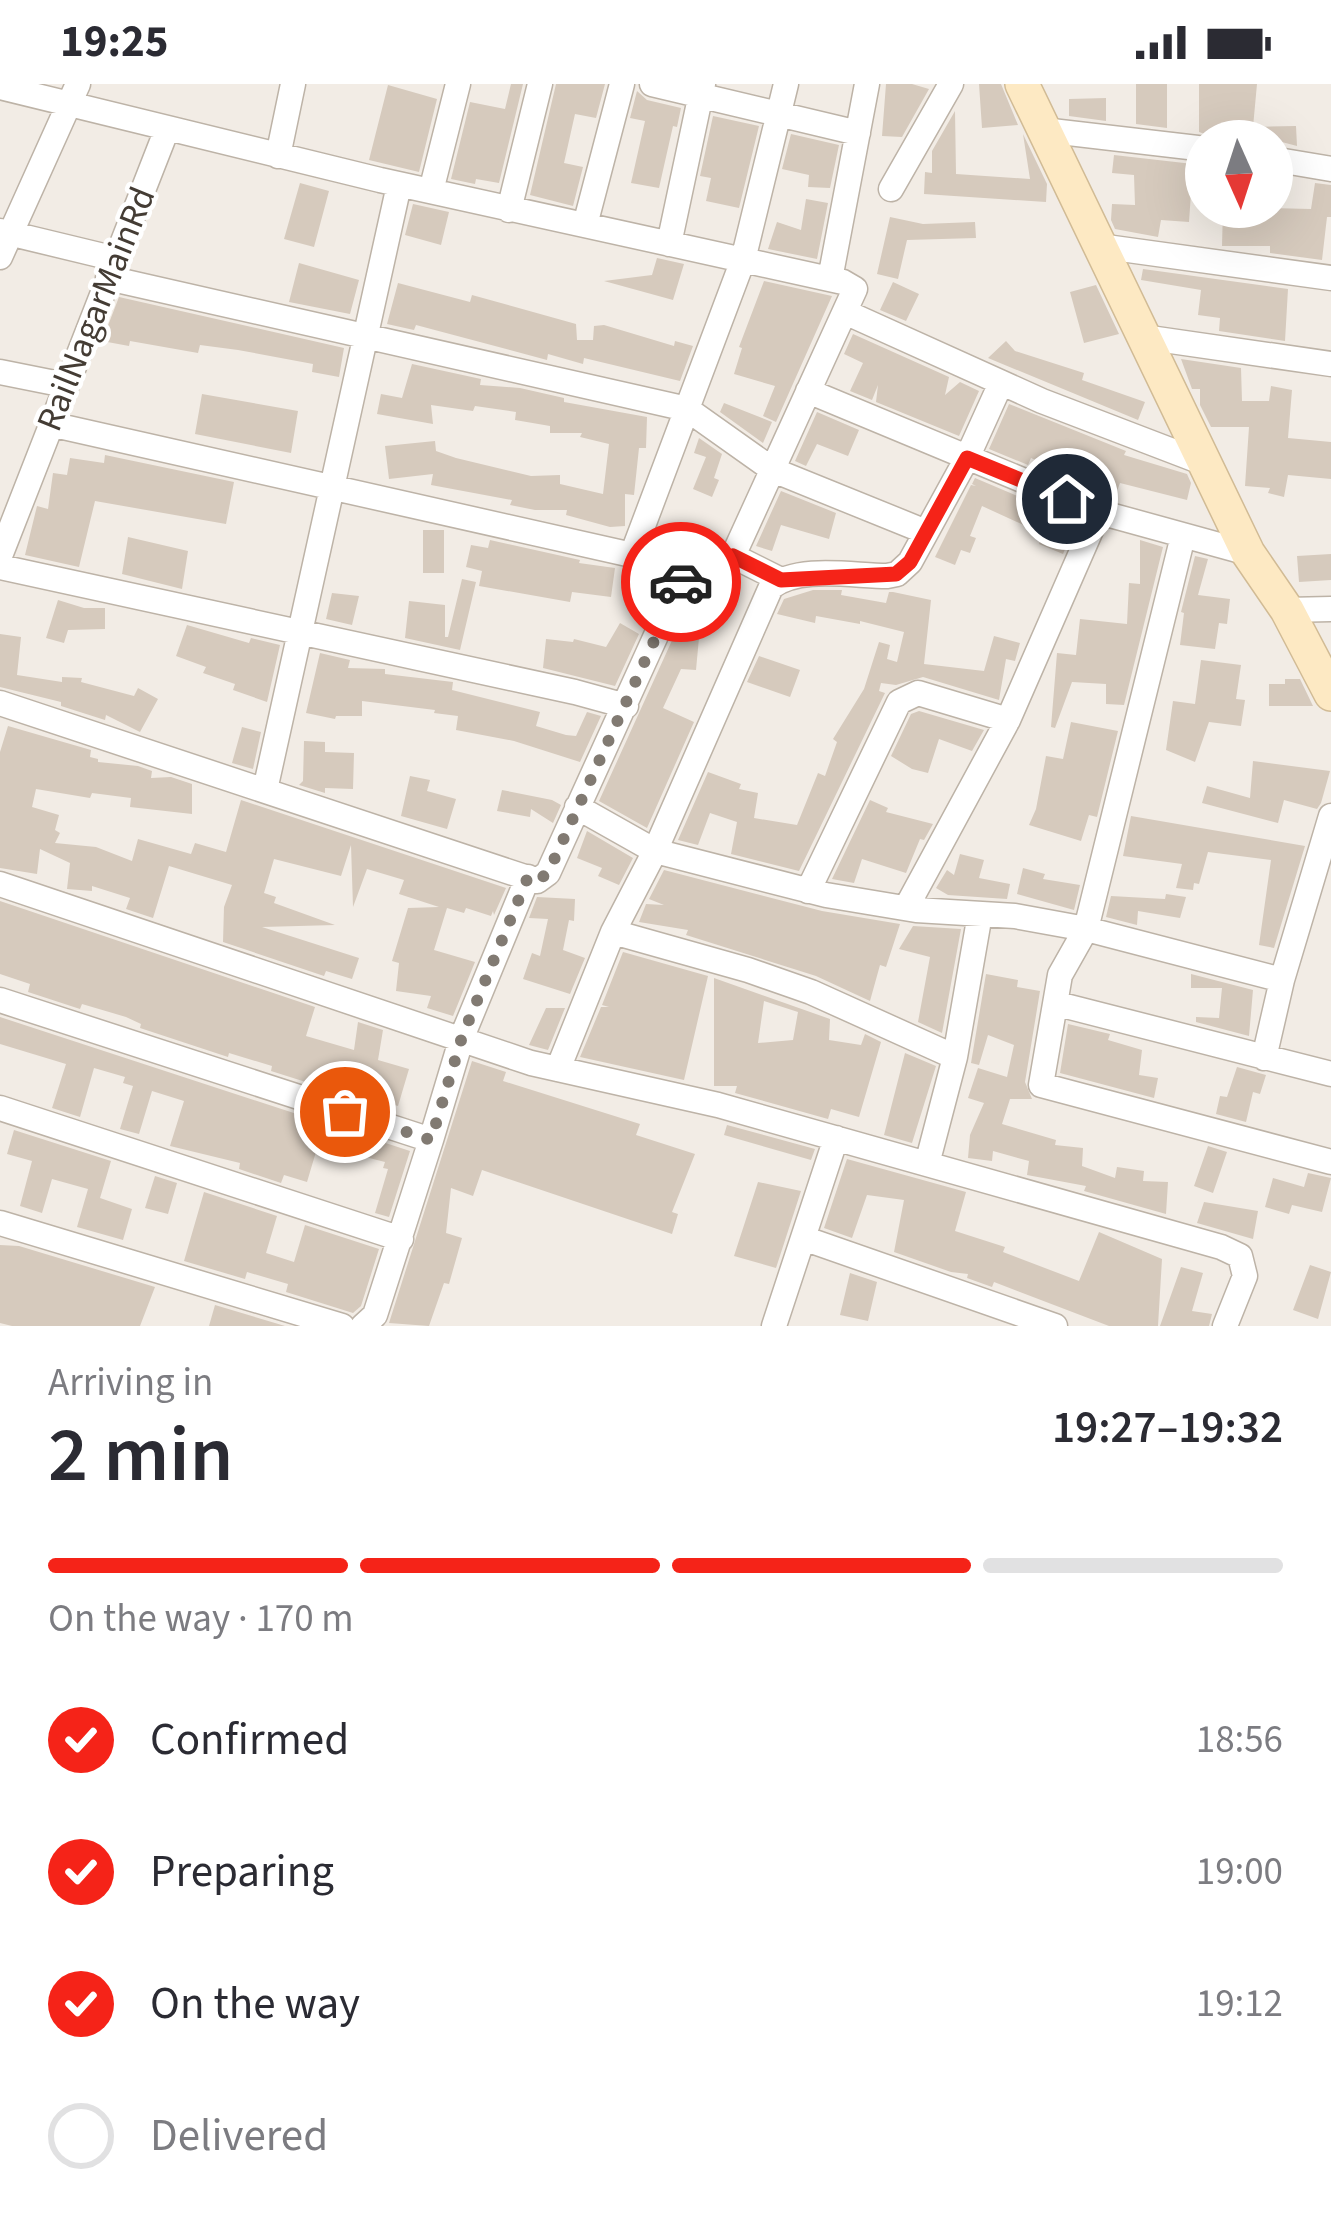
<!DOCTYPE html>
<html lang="en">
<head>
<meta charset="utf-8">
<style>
	:root { --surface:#fff; --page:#f7f7f7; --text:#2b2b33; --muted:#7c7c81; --line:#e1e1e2; --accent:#f52318 }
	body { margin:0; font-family:"Source Sans 3",sans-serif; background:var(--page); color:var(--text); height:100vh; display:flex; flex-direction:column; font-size:45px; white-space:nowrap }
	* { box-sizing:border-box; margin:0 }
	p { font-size:39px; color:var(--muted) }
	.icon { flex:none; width:66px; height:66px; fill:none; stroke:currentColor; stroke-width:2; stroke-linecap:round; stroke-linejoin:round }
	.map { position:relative; height:1242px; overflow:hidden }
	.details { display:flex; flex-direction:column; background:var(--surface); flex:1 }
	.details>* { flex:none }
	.needle { width:78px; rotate:177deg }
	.buttons { position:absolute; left:1185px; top:36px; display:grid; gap:24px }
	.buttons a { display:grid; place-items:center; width:108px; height:108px; border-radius:50%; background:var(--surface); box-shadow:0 12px 48px #0002; font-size:60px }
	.pin { position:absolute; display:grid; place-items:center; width:102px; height:102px; color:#fff; margin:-51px; border:6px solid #fff; border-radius:50%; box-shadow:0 3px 12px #0007 }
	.courier { position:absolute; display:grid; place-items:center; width:120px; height:120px; margin:-60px; border:9px solid #f52318; border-radius:50%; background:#fff; color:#222; box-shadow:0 3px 15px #0007 }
	.summary em { font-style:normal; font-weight:600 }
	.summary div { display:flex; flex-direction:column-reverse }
	.summary { display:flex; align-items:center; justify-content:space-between; height:204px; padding:0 48px }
	h1 { font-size:78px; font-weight:600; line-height:90px }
	.bar { display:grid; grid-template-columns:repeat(4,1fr); gap:18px 12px; align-content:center; height:144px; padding:0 48px }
	.bar i { height:15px; border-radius:9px; background:var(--line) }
	.bar .active { background:var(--accent) }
	.bar p { grid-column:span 4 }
	ol { padding:0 48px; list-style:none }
	li { display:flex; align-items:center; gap:36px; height:132px }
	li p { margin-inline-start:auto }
	li .icon { padding:12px; border-radius:50%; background:var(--accent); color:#fff; stroke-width:4 }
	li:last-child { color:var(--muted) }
	li i { width:66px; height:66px; border:6px solid var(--line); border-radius:50% }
	.status { display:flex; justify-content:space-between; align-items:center; height:84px; padding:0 60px; background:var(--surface); direction:ltr }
	.status svg { height:33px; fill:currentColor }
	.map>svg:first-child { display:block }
	.building { fill:#d6cabd; fill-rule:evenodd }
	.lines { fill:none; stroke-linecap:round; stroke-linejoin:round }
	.street-casing { stroke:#bdb3a7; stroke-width:27 }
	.secondary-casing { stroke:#d1bb95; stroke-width:36 }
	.street { stroke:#fff; stroke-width:24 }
	.secondary { stroke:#fde9c3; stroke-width:33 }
	.done { stroke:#817a72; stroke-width:12; stroke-dasharray:0 21.6 }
	.route { stroke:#f52318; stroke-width:15 }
	.labels { text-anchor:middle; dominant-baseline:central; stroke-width:9; stroke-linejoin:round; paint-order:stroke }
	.street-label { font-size:36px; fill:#443c34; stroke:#fff }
</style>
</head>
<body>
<div class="status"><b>19:25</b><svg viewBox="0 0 49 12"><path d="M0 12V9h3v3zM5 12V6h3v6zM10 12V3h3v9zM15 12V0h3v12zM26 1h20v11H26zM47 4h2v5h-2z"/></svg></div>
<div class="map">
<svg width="1331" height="1242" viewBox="0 0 1331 1242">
	<rect width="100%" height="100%" fill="#f2ece5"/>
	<path class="building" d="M511,0H523L499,99L476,95L475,100L451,95L470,18L505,25Z
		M556,0H605L596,34L575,30L564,79L583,83L573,122L530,111Z
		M886,0H912L929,5L902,53L882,52Z
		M979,0H1001L1018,41L982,44Z
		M1136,0H1167V44L1136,40Z
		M1199,0H1257L1253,43L1296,42L1297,62L1278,57H1225L1199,48Z
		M388,1L437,15L419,88L369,76Z
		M637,7L647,16L681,24L677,43L673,42L659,104L631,99L645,37L630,34Z
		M1106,14V37L1069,32V15Z
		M955,27L956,90L1030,95L1023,50L1047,100L1046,118L924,110L925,88L932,89V67Z
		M713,32L759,42L739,124L706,117L711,94L700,92Z
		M791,50L839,61L830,104L808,103L809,91L782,85Z
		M1114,71L1193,80L1189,138L1161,136L1158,153L1115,145L1111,136L1112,120L1135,121L1134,91L1112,89Z
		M300,99L329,107L314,163L284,155Z
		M1315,99L1331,101V133H1327L1322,176L1270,169V162H1222L1223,123L1311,125Z
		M806,115L828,119L817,175L768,165L777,138L801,146Z
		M413,120L449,128L441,161L405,151Z
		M890,133L923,140L975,138L976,154L907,156L898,195L877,190Z
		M657,174L684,180L673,216L604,197L652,191Z
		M299,179L359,196L350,230L289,218Z
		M1143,185L1288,205L1285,257L1219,247L1220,234L1198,231L1201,206L1141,196Z
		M764,197L832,212L776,338L763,332L775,302L734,290L742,264L739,263Z
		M893,198L919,210L906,237L880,226Z
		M398,199L470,218L472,211L576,240L577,256H593L594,242L604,241L674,262L675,257L693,262L680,297L584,274L583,280L548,270L547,276L416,241L414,246L387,240Z
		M1096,201L1119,250L1084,259L1070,208Z
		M119,213L344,264L339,293L312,288L313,280L238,266L200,261L198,269L130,257L129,262L102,257Z
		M853,250L949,293L945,311L960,298L979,307L959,352L876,318L878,301L872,316L850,307L863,279L844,270Z
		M1006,257L1015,267L1084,289L1082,296L1145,318L1138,336L988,274Z
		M1181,275L1241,284L1242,317H1269L1271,302L1292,306L1288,354L1331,358V395L1288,391L1284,413L1268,409L1270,404L1245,402L1249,343H1211L1200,321V305H1192Z
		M412,280L481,295L480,301L520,304L564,314V318L647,333L646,364H639L634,411L625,410V442L610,443L566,431L567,426H535L510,421L512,416L431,401L433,390L389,395L385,362L435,357L436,367L456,374L531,392L560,391V400L603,410L609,360L580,353L582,349H550V342L515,336L516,328L475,322L473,327L431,321L433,340L377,330L381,310L402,314Z
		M202,310L298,327L291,369L195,350Z
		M724,319L772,338L763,359L720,328Z
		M1009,320L1126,367L1124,371L1187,390L1191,399L1187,416L1120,399L1114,415L1076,400L1078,395L1031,374L1028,381L989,365Z
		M817,328L859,346L848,372L817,360L806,382L795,377Z
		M699,354L722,370L714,394L719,396L712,413L693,405L706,373L694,369Z
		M105,371L234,398L226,440L95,417L79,483L25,471L37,422L48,425L53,389L67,391L70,374L104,379Z
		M975,394L1077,437L1063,470L1039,460L1043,450L982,422L970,452L976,454L970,469L961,466L955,481L935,473L971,401L976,402L972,400Z
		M781,407L836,429L829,455L781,441L772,467L756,462Z
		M423,446H444V489H423Z
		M128,453L188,467L182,505L122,490Z
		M490,456L580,476L579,479L615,484L611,513L572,508L570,518L479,502L482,487L466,483L471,461L488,464Z
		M1140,456L1163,463L1124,621L1106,620V600L1072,598L1055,644L1051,643L1057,569L1076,571L1080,535L1127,540L1129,499L1140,500Z
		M1331,470V496L1299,498L1297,472Z
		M1195,472L1208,475L1198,511L1230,515L1227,540L1219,539L1215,565L1180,561L1184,529L1181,528Z
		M462,495L476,498L460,566L405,554L409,517L445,521V553H448Z
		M813,506H842L841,511L886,519L889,508H893L931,516L924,580L984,587L994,552L1020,559L1015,577L1006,575L999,616L923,593L896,601L881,599L879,607L885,609L799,787L731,770L737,738L710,729L698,761L678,756L708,688L741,700L739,705L758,709L754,734L797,741L818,689L825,692L837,658L833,655L864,605L879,558L890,561L887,575L897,578L904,548L860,537V540L816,532L815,539L777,530L784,515Z
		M332,509L359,512L352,541L326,535Z
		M58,516L84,524H105V545L68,546L64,559L46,554Z
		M620,539L639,550L615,602L543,584L546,555L573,558L574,555L606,563Z
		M187,541L249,559L251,554L280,561L267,618L233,606L235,600L203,589L206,583L176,572Z
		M679,541L700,543L696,586L681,585L663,624L694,638L647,744L599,717Z
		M0,550L21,553L17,591L62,598V593L82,594L81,598L134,612L138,604L158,615L140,648L106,631L105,636L61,622V618L0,603Z
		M320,569L350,576L348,584L385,585V590L453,598L452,606L540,628L536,642L566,651L576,652L587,628L601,632L580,678L514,657L456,646L458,632L434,629L435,626L362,617V632H336L335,635L306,629Z
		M759,572L800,586L790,613L747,598Z
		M1201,576L1241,581L1236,615L1245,616L1241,642L1209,638L1195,678L1166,666L1173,617L1195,620Z
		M1285,595H1300L1313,622H1269V600H1285Z
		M919,627L984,646L972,667L939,655L928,689L912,685L891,672L911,630Z
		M1071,638L1118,647L1097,733L1089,731L1081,757L1029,741L1036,725L1046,672L1063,675Z
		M8,642L91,666L90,673L98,675V678L138,682L152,687L151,694L171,693L192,700V730L130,723L131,714L92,709L90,714L36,705L32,723L59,731L55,746L60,749L55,759L96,763L132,777L138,755L191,770L195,759L226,768L241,716L506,804L494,831L493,827L491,832L466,824L464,829L447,824L434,866L475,878L453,932L427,924L431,912L396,907L399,879L392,877L408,824L439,823L399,810L404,796L367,785L353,823L351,761L341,792L274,775L264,809L276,813L274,819L335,841L262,843L359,874L352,895L326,887L324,892L223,858L224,823L232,801L169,782L153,834L126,825L130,814L92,802V807L67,805L70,779L40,765L37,790L0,784V668Z
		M242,643L261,648L253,685L232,679Z
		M304,657L325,658V668L354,669L353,705L325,704V709L299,701L303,697Z
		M1253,677L1330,687L1321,719L1317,725L1284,716L1278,739L1202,719L1207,702L1250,714Z
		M410,692L430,696L427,707L456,715L447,745L401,732Z
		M502,706L552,716L561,721L553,739L531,725L530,733L497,727Z
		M870,716L888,724L886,728L933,740L924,756L920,755L906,789L862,775L854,799L832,795Z
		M1131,732L1305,762L1274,864L1259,861L1271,776L1208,768L1199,800L1194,799L1193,806L1176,804L1182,780L1123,772Z
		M587,747L633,774L619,801L598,792L602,784L577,774Z
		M960,770L984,776L979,794L1010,800L1007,815L948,811L936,804L947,786L954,791Z
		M1023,784L1045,790L1043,795L1080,801L1074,826L1017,810Z
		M664,786L822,827L900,840L886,883L880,881L870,917L816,892L686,851L688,846L639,838L646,820L664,821L649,815Z
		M1166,810L1186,813L1180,834L1138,827L1137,841L1106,833L1111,812L1165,815Z
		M537,813L575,815L574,837L569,836L563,866L585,874L570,910L523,895L532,869L540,872L548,835L529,834Z
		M0,817L315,923L306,952L354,966L358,938L383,946L378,976L409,985L398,1022L373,1015L372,1019L271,987L272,982L229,969L228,973L140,944L141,940L126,933L82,920L80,925L28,908L30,900L0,890Z
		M913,842L961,845L942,949L918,938L930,873L899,865Z
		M623,868L708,892L684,996L580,973L601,923H609L602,921Z
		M986,890L1018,896L1017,903L1040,907L1025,998L1032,1015H1010L1002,1040L1056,1056L1055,1061L1083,1064L1082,1082L1115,1094L1117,1083L1144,1087L1143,1097L1168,1098L1166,1130L1084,1107L1086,1102L1027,1091L1029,1077L993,1067L992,1077L968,1074L970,1051L984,1019L968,1014L978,984L1007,993L1014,961L988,951L979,981L971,979Z
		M1191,890L1253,906L1249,952L1196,938V933L1219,934L1222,904H1191Z
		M714,894L830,935L829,956L861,961L865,950L881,958L859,1033L831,1025L828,1035L735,1009L737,1002H714ZM764,917L798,928L793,956L758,959Z
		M546,924H565L548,966L529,961Z
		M0,933L410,1067L389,1133L375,1129L388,1085L383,1084L385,1078L318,1061L307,1098L284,1091L281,1099L239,1085L240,1079L170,1062L184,1017L152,1007L139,1050L120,1045L133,1002L123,999L125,993L94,984L80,1033L52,1024L66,980L0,960Z
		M1068,940L1110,950L1108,956L1142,966L1139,991L1158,994L1154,1014L1060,989Z
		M905,969L936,982L912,1059L884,1051Z
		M472,977L506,988L503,997L640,1040L636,1051L695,1070L672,1128L678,1130L672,1150L482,1086L473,1112L451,1104L446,1149L462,1154L449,1200L444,1199L429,1242L389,1239Z
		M1237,983L1266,991L1260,1010L1253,1008L1246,1038L1216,1030L1220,1012L1227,1013Z
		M727,1041L815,1065L811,1076L724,1051Z
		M14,1046L111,1077L100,1114L132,1125L123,1156L77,1143L88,1105L52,1095L42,1129L20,1122L32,1077L7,1070Z
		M1208,1062L1227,1068L1213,1109L1194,1102Z
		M847,1075L966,1108L955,1147L1005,1163L1003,1168L1079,1197L1099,1148L1162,1175L1158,1242H1109L994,1198L992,1203L967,1194L968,1190L951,1188L894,1168L904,1116L867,1111L852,1154L824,1144Z
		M1308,1089L1331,1094L1322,1128L1292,1121L1289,1130L1265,1123L1273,1094L1304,1103Z
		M155,1092L177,1099L168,1130L145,1124Z
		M758,1098L801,1107L776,1184L734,1172Z
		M204,1108L277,1132L266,1169L294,1178L305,1141L379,1165L361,1222L353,1229L286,1208L288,1200L247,1188L245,1195L184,1177Z
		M1204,1118L1258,1127L1253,1155L1197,1139Z
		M0,1161L19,1162L155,1203L140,1242H12L0,1239Z
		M1310,1181L1331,1188L1318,1235L1293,1226Z
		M1181,1183L1203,1189L1192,1227L1212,1230L1209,1242H1160Z
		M850,1189L877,1198L868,1237L840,1231Z
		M215,1221L285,1242H209Z"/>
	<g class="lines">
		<defs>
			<path id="street" d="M652,0L858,49
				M0,3L380,96L843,198L855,205L733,472L724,481L714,485L632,471L50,340
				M1043,46L1206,65
				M278,72L293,0
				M1272,75L1331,85
				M891,105L951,0
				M431,107L458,0
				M509,126L540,0
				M585,141L622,0
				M0,147L116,175
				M669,160L703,0
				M1099,162L1331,194
				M0,173L78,0
				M108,194L687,325L773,386L926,448
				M830,195L867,0
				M845,228L1042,317L1204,379
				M1143,253L1331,280
				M0,288L65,301
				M808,307L1099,428L1248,469
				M632,471L743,176L786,0
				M0,472L167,45
				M733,472L781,496
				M0,483L575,608L626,622
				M1287,526L1331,525
				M0,619L537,797L548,789L689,479
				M265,706L399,101
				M577,723L655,767L826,811L916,826L1015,832L1086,845L1183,452
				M1331,732L1282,896L1086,845L1060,891L1041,1001L1331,1078
				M0,800L531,979L718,1021L1221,1163L1240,1172L1245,1192L1225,1242
				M808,807L899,618L918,609L1008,636
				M906,824L1008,636L1099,428
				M613,848L748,886L811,908L955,973L927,1080
				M0,916L431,1056L462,953L528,793
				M1058,920L1331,990
				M955,973L980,830
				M1264,974L1282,896
				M558,985L613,848L655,767L771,503C799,481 853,492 887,492L897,490L910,478L967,374L1001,299
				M0,1024L401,1155
				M836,1054L803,1154L1055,1242
				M0,1139L342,1242
				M363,1242L375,1231L431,1056
				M774,1242L803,1154"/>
			<path id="secondary" d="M1022,0L1248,469L1287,526L1331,610"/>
		</defs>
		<use href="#street" class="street-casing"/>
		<use href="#secondary" class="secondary-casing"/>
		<use href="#street" class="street"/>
		<use href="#secondary" class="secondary"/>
	</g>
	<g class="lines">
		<path class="done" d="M345,1028L431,1056L462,953L528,793L537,797L548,789L681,498"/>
		<path class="route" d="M681,498L689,479C709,484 719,487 733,472L781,496L896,490L910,478L967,374L1067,415"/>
	</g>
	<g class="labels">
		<g class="street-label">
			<text transform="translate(96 225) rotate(-68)">RailNagarMainRd</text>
		</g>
	</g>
</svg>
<div class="buttons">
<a><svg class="needle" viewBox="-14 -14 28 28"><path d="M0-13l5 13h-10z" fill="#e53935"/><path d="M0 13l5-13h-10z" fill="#7c7c81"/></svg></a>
</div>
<div class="pin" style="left:345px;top:1028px;background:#ea580c"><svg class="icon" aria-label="bag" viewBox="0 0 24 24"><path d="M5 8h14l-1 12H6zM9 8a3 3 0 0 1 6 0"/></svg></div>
<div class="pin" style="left:1067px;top:415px;background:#1f2937"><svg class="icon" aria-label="home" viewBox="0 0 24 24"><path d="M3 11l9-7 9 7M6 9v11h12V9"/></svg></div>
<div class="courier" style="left:681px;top:498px"><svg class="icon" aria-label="car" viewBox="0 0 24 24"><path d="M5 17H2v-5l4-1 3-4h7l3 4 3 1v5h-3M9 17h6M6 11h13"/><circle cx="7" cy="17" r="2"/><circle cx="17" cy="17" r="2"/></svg></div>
</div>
<section class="details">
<div class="summary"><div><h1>2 min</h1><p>Arriving in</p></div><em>19:27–19:32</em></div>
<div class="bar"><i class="active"></i><i class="active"></i><i class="active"></i><i></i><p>On the way · 170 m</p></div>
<ol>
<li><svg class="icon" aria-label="check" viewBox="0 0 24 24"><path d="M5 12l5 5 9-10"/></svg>Confirmed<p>18:56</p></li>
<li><svg class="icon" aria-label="check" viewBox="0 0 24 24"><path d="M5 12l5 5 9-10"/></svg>Preparing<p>19:00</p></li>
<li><svg class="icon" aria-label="check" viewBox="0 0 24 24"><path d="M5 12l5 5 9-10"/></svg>On the way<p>19:12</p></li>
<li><i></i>Delivered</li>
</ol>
</section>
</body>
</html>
